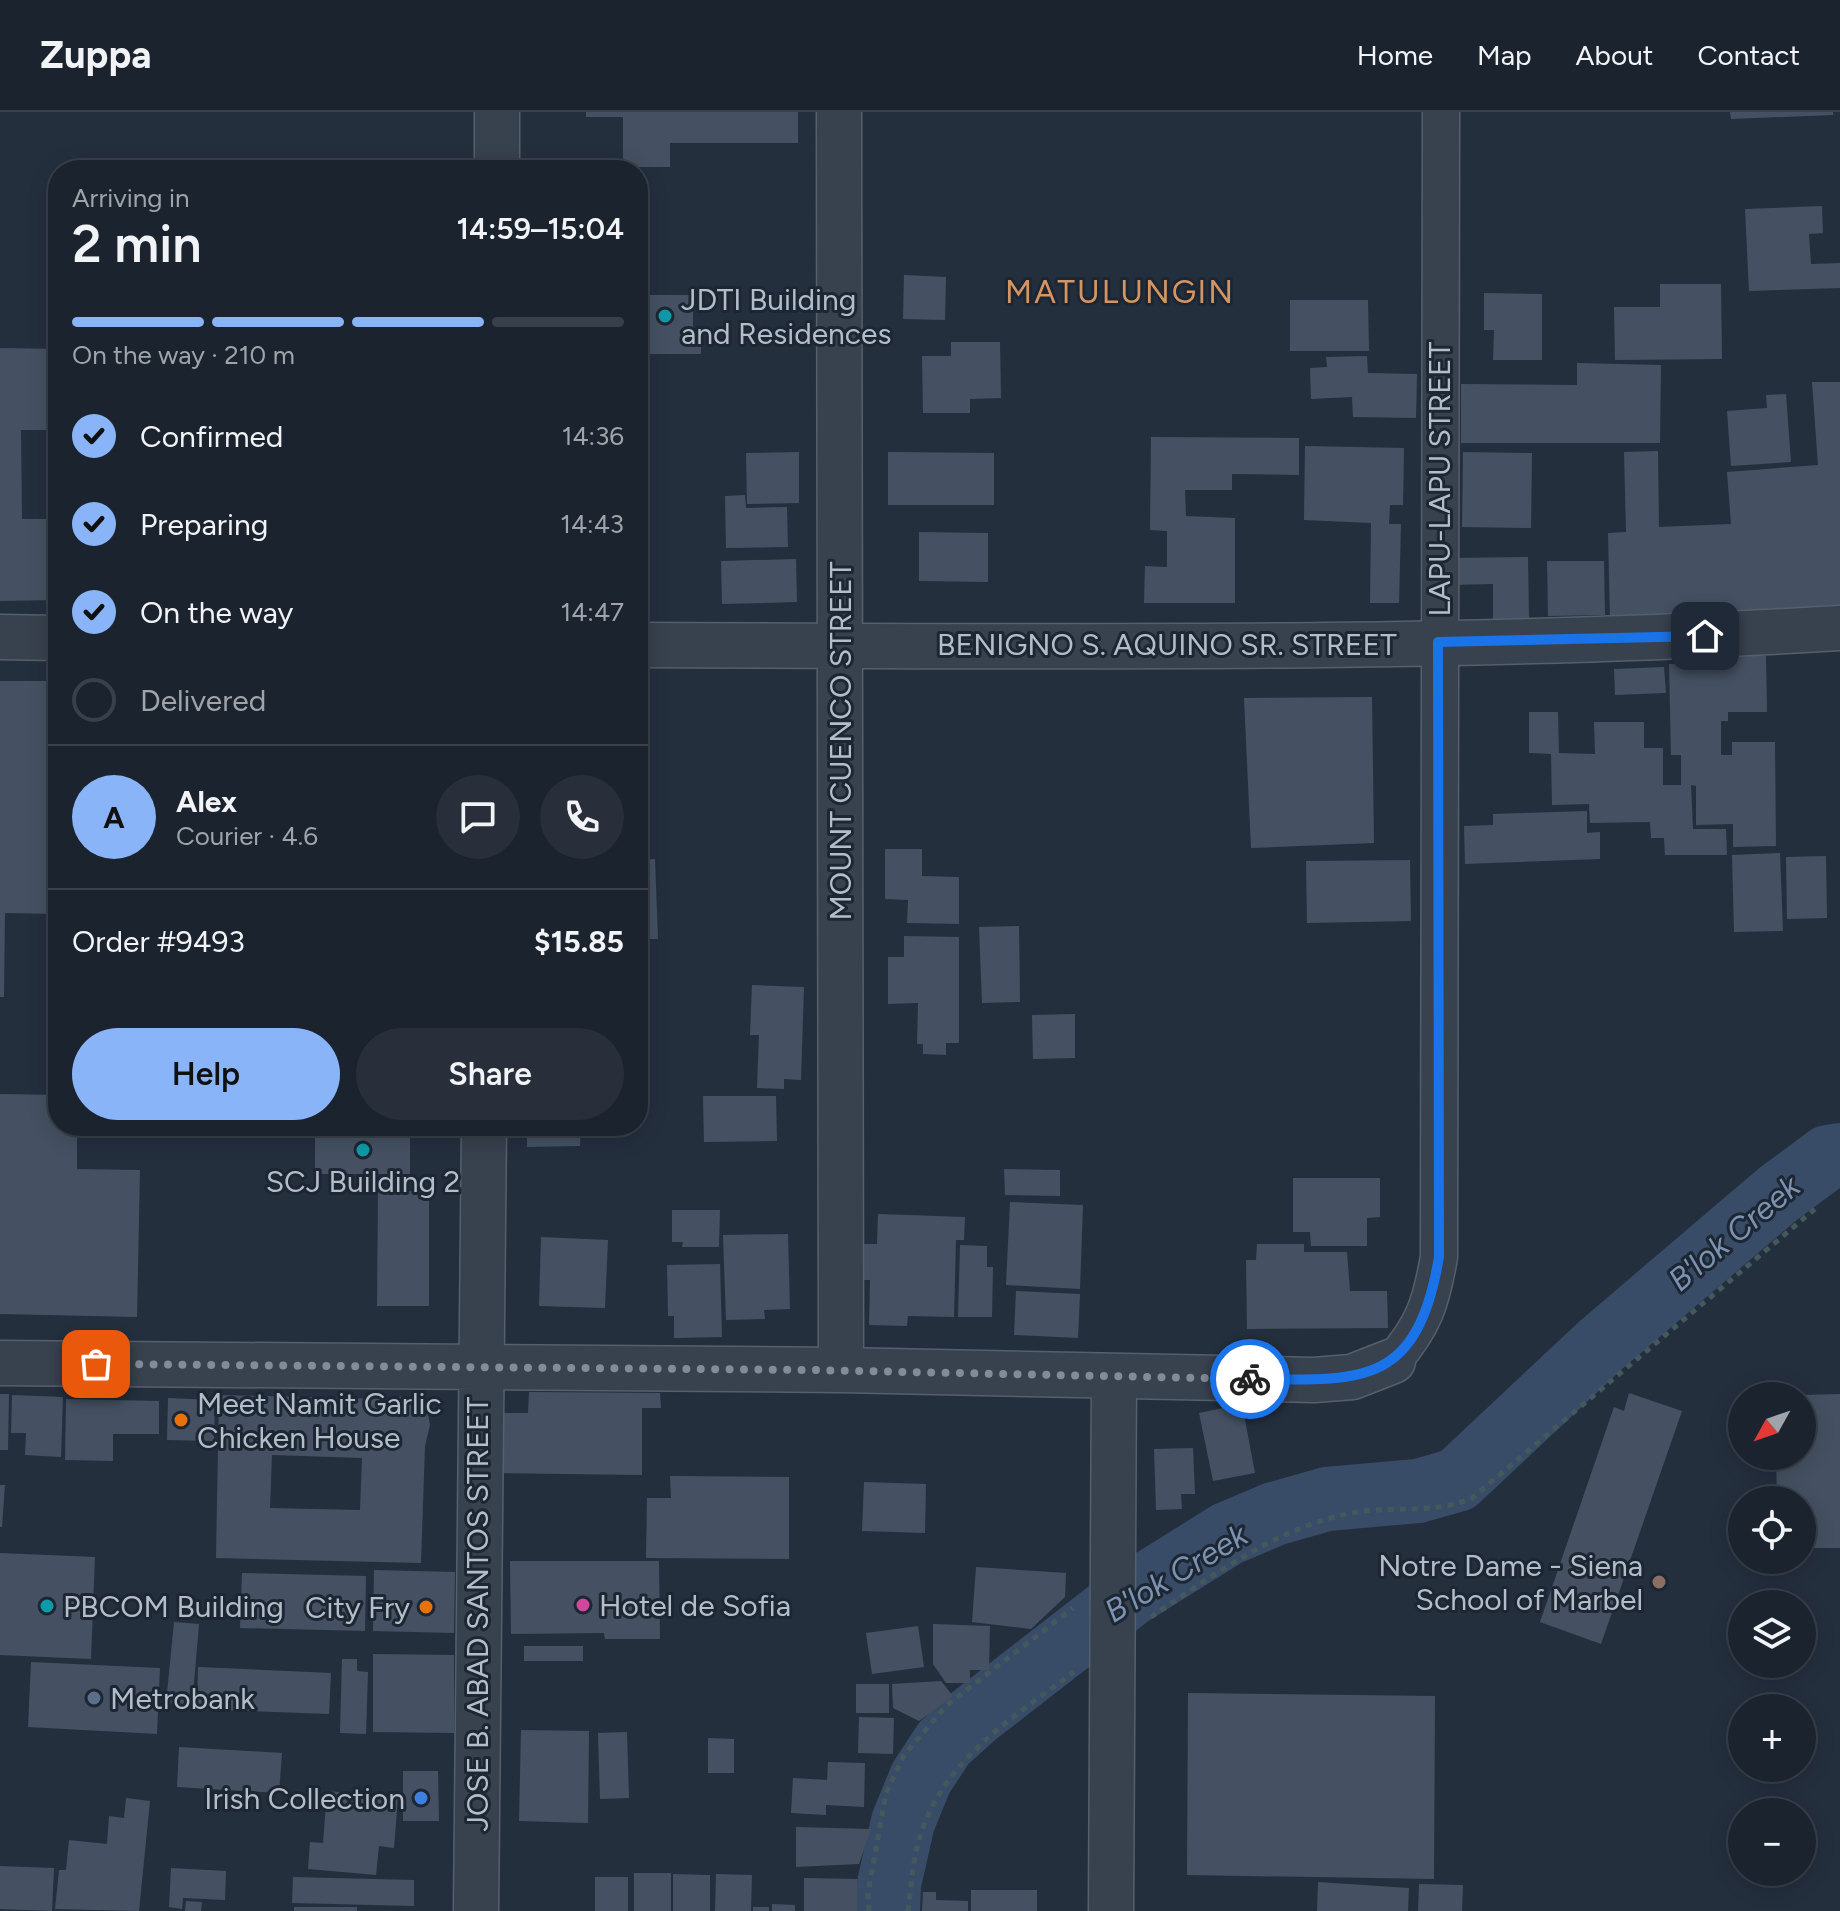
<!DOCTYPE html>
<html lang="en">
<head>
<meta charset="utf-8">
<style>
	:root { --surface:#1b232e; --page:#282f3a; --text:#f1f3f6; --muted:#a0a4aa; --line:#39404a; --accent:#8ab4f8 }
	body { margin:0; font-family:Figtree,sans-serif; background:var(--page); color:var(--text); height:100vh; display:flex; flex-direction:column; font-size:30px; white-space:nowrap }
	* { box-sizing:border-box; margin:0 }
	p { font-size:26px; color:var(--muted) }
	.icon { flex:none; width:44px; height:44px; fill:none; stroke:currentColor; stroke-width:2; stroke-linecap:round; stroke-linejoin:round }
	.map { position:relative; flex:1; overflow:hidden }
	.side { position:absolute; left:48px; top:48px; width:600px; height:976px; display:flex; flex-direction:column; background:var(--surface); border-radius:32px; box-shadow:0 4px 20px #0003,0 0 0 2px var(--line) }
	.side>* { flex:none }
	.needle { width:52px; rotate:230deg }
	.fabs { position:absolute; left:1728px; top:1270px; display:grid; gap:16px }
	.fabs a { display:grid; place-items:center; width:88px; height:88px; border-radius:50%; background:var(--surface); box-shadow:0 4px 20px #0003,0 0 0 2px var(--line); font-size:40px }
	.pin { position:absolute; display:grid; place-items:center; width:68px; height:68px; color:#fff; margin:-34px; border-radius:16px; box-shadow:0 4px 12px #0006 }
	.courier { position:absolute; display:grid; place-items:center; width:80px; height:80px; margin:-40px; border:6px solid #1a73e8; border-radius:50%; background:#fff; color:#222; box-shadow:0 2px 10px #0007 }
	.head em { font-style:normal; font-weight:600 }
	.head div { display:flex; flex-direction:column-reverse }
	.head { display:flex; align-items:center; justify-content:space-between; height:136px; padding:0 24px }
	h1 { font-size:52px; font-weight:600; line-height:60px }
	.bar { display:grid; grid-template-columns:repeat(4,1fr); gap:12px 8px; align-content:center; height:96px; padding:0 24px }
	.bar i { height:10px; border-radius:6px; background:var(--line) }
	.bar .selected { background:var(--accent) }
	.bar p { grid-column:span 4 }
	.line { display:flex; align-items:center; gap:20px; padding:0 24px; border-top:2px solid var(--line) }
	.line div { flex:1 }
	.round { display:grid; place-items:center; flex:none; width:84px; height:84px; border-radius:42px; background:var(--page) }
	ol { padding:0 24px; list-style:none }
	li { display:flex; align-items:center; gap:24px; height:88px }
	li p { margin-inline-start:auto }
	li .icon { padding:8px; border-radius:50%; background:var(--accent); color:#111; stroke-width:4 }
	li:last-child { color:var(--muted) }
	li i { width:44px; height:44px; border:4px solid var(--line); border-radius:50% }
	.action { display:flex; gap:16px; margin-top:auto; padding:16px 24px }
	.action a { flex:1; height:92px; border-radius:48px; background:var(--accent); color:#111; font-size:32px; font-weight:600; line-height:92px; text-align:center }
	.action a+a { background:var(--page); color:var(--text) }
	header { display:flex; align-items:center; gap:48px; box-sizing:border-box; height:112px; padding:0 40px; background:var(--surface); border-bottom:2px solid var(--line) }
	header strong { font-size:38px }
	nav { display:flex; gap:44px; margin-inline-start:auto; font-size:28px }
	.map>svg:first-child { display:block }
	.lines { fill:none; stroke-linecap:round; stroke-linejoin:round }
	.river { stroke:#394c67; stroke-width:64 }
	.building { fill:#455162; fill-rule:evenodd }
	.minor-casing { stroke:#565f6c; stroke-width:39 }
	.tertiary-casing { stroke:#565f6c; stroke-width:47 }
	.path { stroke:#44595c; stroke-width:5; stroke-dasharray:6 6; stroke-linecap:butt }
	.minor { stroke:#38414e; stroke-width:36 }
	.tertiary { stroke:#38414e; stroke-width:44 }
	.done { stroke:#828b98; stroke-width:8; stroke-dasharray:0 14.4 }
	.route { stroke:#1a73e8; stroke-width:10 }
	.culture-dot { fill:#0f9aa8; stroke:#1d2633; stroke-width:3 }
	.food-dot { fill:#e8710a; stroke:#1d2633; stroke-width:3 }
	.education-dot { fill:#8d6e63; stroke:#1d2633; stroke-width:3 }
	.hotel-dot { fill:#d1479c; stroke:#1d2633; stroke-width:3 }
	.service-dot { fill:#5c6f8a; stroke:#1d2633; stroke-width:3 }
	.shop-dot { fill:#3f7fe0; stroke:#1d2633; stroke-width:3 }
	.labels { text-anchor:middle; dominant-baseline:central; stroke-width:6; stroke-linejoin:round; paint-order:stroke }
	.poi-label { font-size:30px; fill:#b4bcc9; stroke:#1d2633; text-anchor:start }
	.street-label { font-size:30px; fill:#b4bcc9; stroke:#1d2633 }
	.neighbourhood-label { font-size:32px; letter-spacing:2px; fill:#d59563; stroke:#1d2633 }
	.water-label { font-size:32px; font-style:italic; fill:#7c92b1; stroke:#1d2633 }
</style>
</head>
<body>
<header>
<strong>Zuppa</strong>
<nav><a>Home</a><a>Map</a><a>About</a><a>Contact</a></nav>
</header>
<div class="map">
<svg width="1840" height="1799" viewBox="0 0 1840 1799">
	<rect width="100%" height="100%" fill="#242f3e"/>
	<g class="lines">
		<path class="river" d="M888,1799L889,1772L903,1710L921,1666L944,1631L975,1603L1131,1482L1227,1422L1274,1402L1327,1387L1418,1379L1457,1368L1601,1233L1778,1082L1828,1045L1840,1043"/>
	</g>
	<path class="building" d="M586,0H798V31H670V55H623V5H586Z
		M1730,0H1833V3L1731,7Z
		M1822,94L1823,121L1809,122L1811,152L1840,151V176L1749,179L1745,97Z
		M904,163L946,165L945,208L903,207Z
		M1660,172H1721L1722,247L1615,248L1614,195H1660Z
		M1484,181L1542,182V248H1493L1494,218H1484Z
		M638,183H693V225H701V242H638Z
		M1290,188H1368L1369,239H1290Z
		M951,230H1000L1001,286L970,287V301H923L922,244H951Z
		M0,236L58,237V318H21L22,407H58V488L0,489Z
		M1367,244L1368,261L1417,262L1416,306L1353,305L1352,285L1311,287L1310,256L1327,255L1326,245Z
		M1577,251L1661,253L1660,331H1461V272L1577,273Z
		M1812,270H1840V498L1610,508L1608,421L1626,420L1624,340L1658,339L1659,415L1731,412L1727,360L1818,353Z
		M1786,282L1791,350L1731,354L1727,299L1767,296L1766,283Z
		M1151,325L1299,326V363L1232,362V378H1185L1186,404L1235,406V491H1144L1145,454L1167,455V419L1150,418Z
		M1305,334L1404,336L1403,393H1390L1389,412H1401L1399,491H1370L1371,411L1304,408Z
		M799,340V391L747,392L746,341Z
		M888,340L994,341V393H888Z
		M1463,340L1532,341L1531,416L1462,415Z
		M745,383L746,396L787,395L788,435L726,436L725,384Z
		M919,420L988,421V470L919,469Z
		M1528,445L1529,508H1493V472L1451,473V446Z
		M796,447L797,490L722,492L721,449Z
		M1547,449H1604L1605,503L1548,504Z
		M1726,544H1766L1767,600H1728V609H1721V643H1732V630H1775L1776,734L1733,735V712L1696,713V674L1691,673L1693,717H1726L1727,743H1665L1664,726H1651L1650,710L1590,711L1589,692L1552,693L1551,642L1529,641V600H1558L1559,641L1595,642L1594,610H1644V636H1663V673H1681V643H1671L1669,552H1726Z
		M1664,555L1666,581L1615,583L1614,557Z
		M0,569H58V802L5,801L4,885H0Z
		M1372,585L1374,731L1251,736L1244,586Z
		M1587,699V721L1600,720V747L1465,752L1464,714L1493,713V702Z
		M885,737H922V764L959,765V812L907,811L908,788L885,787Z
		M1780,741L1783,819L1734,820L1732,743Z
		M1826,744L1827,806L1787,807L1786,745Z
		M655,747L658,827H638V748Z
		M1410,748L1411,809L1307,811L1306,749Z
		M1019,814L1020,890L982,891L979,815Z
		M904,824L959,825V931H946V943L923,942V932H917L918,891L888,892V845H904Z
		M752,873L804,875L801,968L784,967V977L757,976L759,923H750Z
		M1075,902V946L1033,947L1032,903Z
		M0,982L58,983V1014H77V1057L140,1058L137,1205L0,1202Z
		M703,984H776L777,1029L704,1030Z
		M315,1014H410V1062H315Z
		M527,1014H581L580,1034L527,1035Z
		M1004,1057L1060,1058V1084L1005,1083Z
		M1293,1066H1380V1105L1367,1106V1134H1311L1310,1120H1293Z
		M378,1079H429V1194H377Z
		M1010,1090L1083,1093L1080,1177L1006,1173Z
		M672,1098H720L719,1135H682L683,1130H672Z
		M878,1102L965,1105L964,1128H956L954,1205L908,1204L907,1214L869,1213L870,1168H858L859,1132H877Z
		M788,1122L790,1197L764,1198L765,1207L726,1208L723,1123Z
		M541,1125L608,1128L605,1196L539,1194Z
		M1257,1132H1304V1140H1347L1350,1179H1387L1388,1216L1247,1217L1246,1148H1256Z
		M960,1133L987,1134V1155H993L992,1205H958Z
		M720,1152L722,1225L674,1226V1204H668L667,1153Z
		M1016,1179L1080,1182L1078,1226L1014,1223Z
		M529,1280L660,1281L661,1296H642V1363L499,1361V1301H528Z
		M1629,1281L1682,1299L1601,1532L1540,1510L1614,1295L1624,1299Z
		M0,1282H9L8,1338H0Z
		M1840,1282V1436H1802V1388H1777L1776,1344H1802V1283Z
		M12,1283L63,1285L61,1345L25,1343L26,1321H11Z
		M219,1283L386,1287L406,1284L426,1291L430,1313L425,1334L421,1451L216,1446ZM272,1343L362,1346L360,1398L270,1396Z
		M168,1286L215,1288L214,1329L167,1328Z
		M66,1287L159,1289V1322H113V1349L65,1348Z
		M1242,1292L1255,1361L1213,1369L1199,1301Z
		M1193,1336L1195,1382H1181L1182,1397L1156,1398L1154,1337Z
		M670,1364L789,1365V1447L646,1446L647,1386H671Z
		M864,1370L926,1372L925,1421L862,1419Z
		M0,1373H5L2,1415H0Z
		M0,1441L95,1445L91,1547L0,1543Z
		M510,1449H659L660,1527H605L604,1521L511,1522Z
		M976,1455L1066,1461L1065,1485L1031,1517L972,1510Z
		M374,1458L455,1460L454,1521L373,1519Z
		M242,1461L366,1464L365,1519L240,1516Z
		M174,1510L199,1512L192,1594L166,1591Z
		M933,1512L990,1514L989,1558H970V1571H946L933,1552Z
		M918,1514L924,1555L872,1562L866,1521Z
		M524,1534H583V1549H524Z
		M373,1542L454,1543V1621L373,1620Z
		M342,1547H357V1559L368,1560L366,1622L340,1621Z
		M31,1550L160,1556L157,1622L28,1615Z
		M198,1555L331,1561L329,1602L197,1597Z
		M941,1569L953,1584L919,1609L893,1596L892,1572Z
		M856,1572H889V1601H856Z
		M1188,1581L1435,1584L1434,1767L1187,1763Z
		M859,1605L894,1606L893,1642L858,1641Z
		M521,1618L589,1619L588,1711L519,1709Z
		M627,1620L629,1686L600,1687L598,1621Z
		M708,1626L734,1627V1661H708Z
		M179,1635L282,1641L279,1681L177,1675Z
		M828,1650L865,1651L864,1695L826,1693V1703L791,1701L793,1666L827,1668Z
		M403,1659H438L439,1709H403Z
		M327,1679L398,1685L394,1736L379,1734L376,1763L308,1757L310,1730L323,1731Z
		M126,1686L150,1689L139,1799L55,1797L59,1758H66L69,1728L107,1732L109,1704L124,1706Z
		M796,1715L871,1717L859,1752L796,1755Z
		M0,1754L54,1756L52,1799L0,1797Z
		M171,1756L226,1759L225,1788L183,1786L182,1797L169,1795Z
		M634,1761H671V1799H634Z
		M673,1762L710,1763V1799H673Z
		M716,1762L752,1763L751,1799H715Z
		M293,1765L414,1768V1794L292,1791Z
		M595,1765H628V1799H595Z
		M804,1766L857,1767V1799H804Z
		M1318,1770L1409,1776L1408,1799H1317Z
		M1419,1772L1463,1773L1462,1799H1418Z
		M971,1778H1037V1799H971Z
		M923,1780H936V1788L968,1789V1799H922Z
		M186,1789L202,1790L201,1799H185Z
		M772,1792L795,1793V1799H772Z
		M294,1795H357V1799H294Z
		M753,1795H769V1799H753Z"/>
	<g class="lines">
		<defs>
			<path id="minor" d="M1393,1249C1424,1213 1431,1191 1439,1145L1441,0"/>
			<path id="tertiary" d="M839,0L841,1258
				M497,58V0
				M0,525L58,526
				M638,533C1038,534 1440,540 1840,516
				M0,1251L841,1258L1314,1268L1352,1265L1393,1249
				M476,1799L484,1014
				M1111,1799L1114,1264"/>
		</defs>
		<use href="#minor" class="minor-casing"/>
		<use href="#tertiary" class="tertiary-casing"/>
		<path class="path" d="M1151,1505C1214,1463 1280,1413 1357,1400C1396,1394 1436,1402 1472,1386L1815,1097
			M869,1799L868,1781L886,1681L904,1643L947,1593L1073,1496
			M908,1799C911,1777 912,1754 918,1732C939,1650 1011,1607 1074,1560"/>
		<use href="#minor" class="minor"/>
		<use href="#tertiary" class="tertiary"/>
	</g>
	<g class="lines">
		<path class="done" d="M96,1252L810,1258L1250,1267"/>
		<path class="route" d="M1250,1267C1364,1269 1417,1274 1439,1145L1438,530L1705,524"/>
	</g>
	<g class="culture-dot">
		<circle cx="665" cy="204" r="8"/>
		<circle cx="363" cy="1038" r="8"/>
		<circle cx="47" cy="1494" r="8"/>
	</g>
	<g class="food-dot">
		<circle cx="181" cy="1308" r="8"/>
		<circle cx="426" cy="1495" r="8"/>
	</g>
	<circle class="education-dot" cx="1659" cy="1470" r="8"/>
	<circle class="hotel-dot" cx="583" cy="1493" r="8"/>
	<circle class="service-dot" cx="94" cy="1586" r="8"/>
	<circle class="shop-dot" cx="421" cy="1686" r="8"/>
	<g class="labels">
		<g class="poi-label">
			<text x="681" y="187">JDTI Building<tspan x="681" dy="34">and Residences</tspan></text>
			<text x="363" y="1069" text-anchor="middle">SCJ Building 2</text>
			<text x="197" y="1291">Meet Namit Garlic<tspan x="197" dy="34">Chicken House</tspan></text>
			<text x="1643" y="1453" text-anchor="end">Notre Dame - Siena<tspan x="1643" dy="34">School of Marbel</tspan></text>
			<text x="599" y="1493">Hotel de Sofia</text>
			<text x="63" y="1494">PBCOM Building</text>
			<text x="410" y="1495" text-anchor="end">City Fry</text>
			<text x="110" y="1586">Metrobank</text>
			<text x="405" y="1686" text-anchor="end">Irish Collection</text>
		</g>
		<g class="street-label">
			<text transform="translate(1439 367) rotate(-90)">LAPU-LAPU STREET</text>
			<text x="1167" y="532">BENIGNO S. AQUINO SR. STREET</text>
			<text transform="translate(840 629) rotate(-90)">MOUNT CUENCO STREET</text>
			<text transform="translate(477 1502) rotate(-90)">JOSE B. ABAD SANTOS STREET</text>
		</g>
		<g class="neighbourhood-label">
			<text x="1120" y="180">MATULUNGIN</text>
		</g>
		<g class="water-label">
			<text transform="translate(1734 1121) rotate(-40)">B'lok Creek</text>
			<text transform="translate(1176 1461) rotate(-31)">B'lok Creek</text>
		</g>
	</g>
</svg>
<div class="fabs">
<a><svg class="needle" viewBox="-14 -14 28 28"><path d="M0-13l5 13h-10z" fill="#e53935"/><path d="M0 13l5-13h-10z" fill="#a0a4aa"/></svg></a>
<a><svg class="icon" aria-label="locate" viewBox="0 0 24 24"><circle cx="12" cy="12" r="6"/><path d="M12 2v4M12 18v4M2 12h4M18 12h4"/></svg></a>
<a><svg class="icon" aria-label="layers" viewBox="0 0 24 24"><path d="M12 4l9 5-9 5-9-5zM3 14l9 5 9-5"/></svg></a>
<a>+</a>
<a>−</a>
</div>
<div class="pin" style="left:96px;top:1252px;background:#ea580c"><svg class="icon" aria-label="bag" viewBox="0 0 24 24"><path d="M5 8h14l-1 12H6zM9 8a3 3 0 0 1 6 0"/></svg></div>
<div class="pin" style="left:1705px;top:524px;background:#1f2937"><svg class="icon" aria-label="home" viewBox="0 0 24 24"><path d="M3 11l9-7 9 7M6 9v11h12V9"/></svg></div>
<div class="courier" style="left:1250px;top:1267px"><svg class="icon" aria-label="bike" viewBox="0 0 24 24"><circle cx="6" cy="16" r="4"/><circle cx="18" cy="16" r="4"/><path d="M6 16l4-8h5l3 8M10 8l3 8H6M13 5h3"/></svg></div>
<section class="side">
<div class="head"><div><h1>2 min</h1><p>Arriving in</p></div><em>14:59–15:04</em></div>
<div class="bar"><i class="selected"></i><i class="selected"></i><i class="selected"></i><i></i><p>On the way · 210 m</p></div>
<ol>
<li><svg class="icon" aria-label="check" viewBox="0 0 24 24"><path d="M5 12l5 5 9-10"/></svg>Confirmed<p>14:36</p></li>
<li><svg class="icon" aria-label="check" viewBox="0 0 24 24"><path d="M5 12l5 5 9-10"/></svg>Preparing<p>14:43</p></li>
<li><svg class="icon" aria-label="check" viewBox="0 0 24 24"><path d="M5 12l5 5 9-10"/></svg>On the way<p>14:47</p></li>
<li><i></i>Delivered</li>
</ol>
<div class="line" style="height:144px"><b class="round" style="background:var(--accent);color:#111">A</b><div><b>Alex</b><p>Courier · 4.6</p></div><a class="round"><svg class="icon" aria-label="chat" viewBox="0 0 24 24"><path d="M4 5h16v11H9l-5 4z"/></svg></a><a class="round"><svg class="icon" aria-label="phone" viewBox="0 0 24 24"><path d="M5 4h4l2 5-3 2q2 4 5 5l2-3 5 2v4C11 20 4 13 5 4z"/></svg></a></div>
<div class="line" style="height:104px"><div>Order #9493</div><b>$15.85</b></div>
<div class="action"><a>Help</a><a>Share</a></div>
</section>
</div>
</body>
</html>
